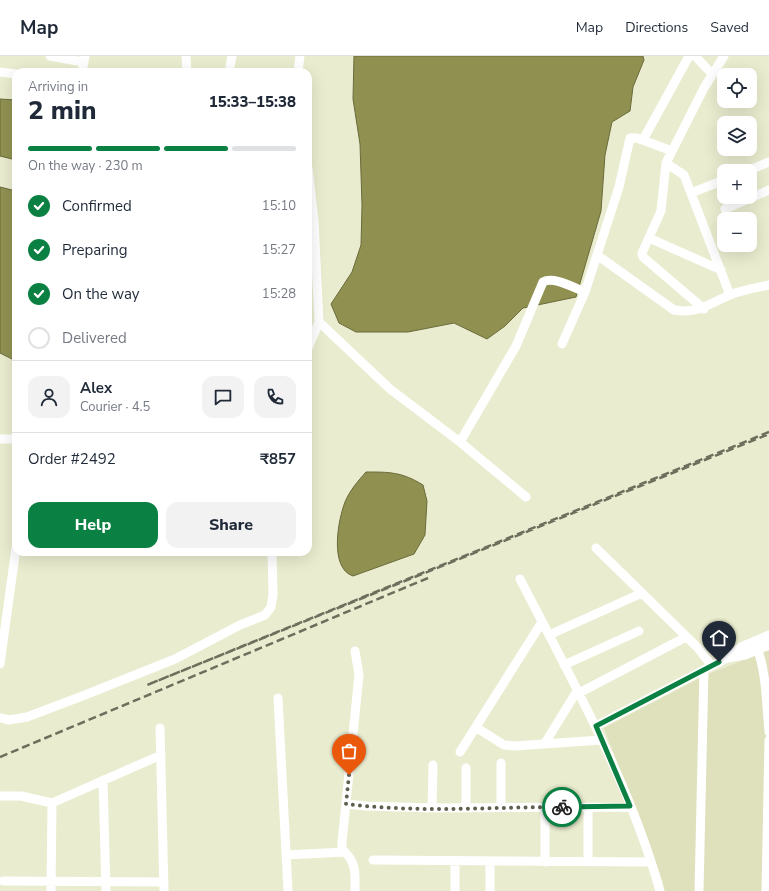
<!DOCTYPE html>
<html lang="en">
<head>
<meta charset="utf-8">
<style>
	:root { --surface:#fff; --page:#f2f2f3; --text:#1f2937; --muted:#747a83; --line:#e0e1e3; --accent:#0b8043 }
	body { margin:0; font-family:"Nunito Sans",sans-serif; background:var(--page); color:var(--text); height:100vh; display:flex; flex-direction:column; font-size:15px; white-space:nowrap }
	* { box-sizing:border-box; margin:0 }
	p { font-size:13px; color:var(--muted) }
	.icon { flex:none; width:22px; height:22px; fill:none; stroke:currentColor; stroke-width:2; stroke-linecap:round; stroke-linejoin:round }
	.map { position:relative; flex:1; overflow:hidden }
	.drawer { position:absolute; left:12px; top:12px; width:300px; height:488px; display:flex; flex-direction:column; background:var(--surface); border-radius:12px; box-shadow:0 4px 16px #0002 }
	.drawer>* { flex:none }
	.fabs { position:absolute; left:717px; top:12px; display:grid; gap:8px }
	.fabs a { display:grid; place-items:center; width:40px; height:40px; border-radius:8px; background:var(--surface); box-shadow:0 4px 16px #0002; font-size:20px }
	.pin { position:absolute; display:grid; place-items:center; width:34px; height:34px; color:#fff; margin:-41px -17px; border-radius:50% 50% 50% 0; rotate:-45deg; box-shadow:0 0 4px #0007 }
	.pin .icon { rotate:45deg }
	.courier { position:absolute; display:grid; place-items:center; width:40px; height:40px; margin:-20px; border:3px solid #0b8043; border-radius:50%; background:#fff; color:#222; box-shadow:0 1px 5px #0007 }
	.summary em { font-style:normal; font-weight:800 }
	.summary div { display:flex; flex-direction:column-reverse }
	.summary { display:flex; align-items:center; justify-content:space-between; height:68px; padding:0 16px }
	h1 { font-size:26px; font-weight:800; line-height:30px }
	.bar { display:grid; grid-template-columns:repeat(4,1fr); gap:6px 4px; align-content:center; height:48px; padding:0 16px }
	.bar i { height:5px; border-radius:3px; background:var(--line) }
	.bar .active { background:var(--accent) }
	.bar p { grid-column:span 4 }
	.line { display:flex; align-items:center; gap:10px; padding:0 16px; border-top:1px solid var(--line) }
	.line div { flex:1 }
	.round { display:grid; place-items:center; flex:none; width:42px; height:42px; border-radius:12px; background:var(--page) }
	ol { padding:0 16px; list-style:none }
	li { display:flex; align-items:center; gap:12px; height:44px }
	li p { margin-inline-start:auto }
	li .icon { padding:4px; border-radius:50%; background:var(--accent); color:#fff; stroke-width:4 }
	li:last-child { color:var(--muted) }
	li i { width:22px; height:22px; border:2px solid var(--line); border-radius:50% }
	.primary-button { display:flex; gap:8px; margin-top:auto; padding:8px 16px }
	.primary-button a { flex:1; height:46px; border-radius:12px; background:var(--accent); color:#fff; font-size:16px; font-weight:800; line-height:46px; text-align:center }
	.primary-button a+a { background:var(--page); color:var(--text) }
	header { display:flex; align-items:center; gap:24px; box-sizing:border-box; height:56px; padding:0 20px; background:var(--surface); border-bottom:1px solid var(--line) }
	header strong { font-size:19px }
	nav { display:flex; gap:22px; margin-inline-start:auto; font-size:14px }
	.map>svg:first-child { display:block }
	.built { fill:#dfe0bc }
	.water { fill:#909151; stroke:#6a6b3b }
	.lines { fill:none; stroke-linecap:round; stroke-linejoin:round }
	.minor { stroke:#fff; stroke-width:9 }
	.rail { stroke:#6d6e5c; stroke-width:2.5; stroke-dasharray:8 4; stroke-linecap:butt }
	.done { stroke:#5e5f4e; stroke-width:4; stroke-dasharray:0 7.2 }
	.route { stroke:#0b8043; stroke-width:5 }
</style>
</head>
<body>
<header>
<strong>Map</strong>
<nav><a>Map</a><a>Directions</a><a>Saved</a></nav>
</header>
<div class="map">
<svg width="769" height="835" viewBox="0 0 769 835">
	<rect width="100%" height="100%" fill="#eaeccf"/>
	<path class="built" d="M769,594V835H664L663,826L604,672L704,620Z"/>
	<path class="water" d="M354,0H643L644,4L633,31L630,55L612,66L605,99L601,155L576,241L523,252L505,270L487,283L454,267L408,276H356L339,267L331,248L352,216L361,189L362,149L360,88L353,43Z
		M0,43L16,44V104L0,100Z
		M0,131L16,135V305L0,297Z
		M366,416C390,416 402,416 423,429L427,445L425,479L414,498L353,520C329,512 338,464 345,446C350,434 358,425 366,416Z"/>
	<g class="lines">
		<path class="minor" d="M50,0L83,6
			M186,0L187,16
			M695,0L712,18
			M0,16L16,18
			M82,16L85,0
			M229,16L232,0
			M298,16L300,0
			M643,84L689,0
			M666,107L684,119L730,239
			M308,112L314,165L319,266L390,333L460,386L526,441
			M747,115L769,106
			M691,137L724,124
			M725,153L769,134
			M649,182L721,214
			M597,199L674,254C699,258 708,248 730,239C742,234 756,232 769,229
			M704,253L643,201L642,197L661,155L666,107L704,32L724,0
			M562,288L585,236L619,131L630,82H637L672,95
			M308,292L319,266
			M0,383H16
			M460,386L516,290L543,226C554,220 574,232 585,236
			M596,492L698,592L712,610
			M520,523C572,624 629,725 660,835
			M549,579L642,537
			M754,585C767,612 766,646 769,676
			M728,602L745,599L769,589
			M0,608L16,492
			M564,609L639,575
			M579,637L686,581
			M278,642L288,835
			M0,662L9,664L27,661L85,639L175,603L240,569L265,559L271,551L273,539L272,496
			M596,670L727,602L741,591L769,579
			M160,672L164,835
			M477,672L504,689L515,690L601,684
			M545,687L577,635
			M460,696L542,566
			M466,712V751
			M103,724L106,835
			M0,740H21L52,747L51,835
			M52,747L161,699
			M347,748L366,750L432,752L629,751
			M501,751V707
			M545,751V806
			M588,751V806
			M432,752L433,709
			M286,799L345,796
			M373,804L651,806
			M455,806V835
			M3,825L164,826
			M355,835C355,816 357,807 342,793V786L359,619L355,595
			M490,835V806
			M699,835L704,614
			M766,835L769,684"/>
		<path class="rail" d="M769,376L147,629L769,378
			M0,701L428,522"/>
	</g>
	<g class="lines">
		<path class="done" d="M349,719L346,748C417,757 491,751 562,751"/>
		<path class="route" d="M562,751L630,750L596,670L719,606"/>
	</g>
</svg>
<div class="fabs">
<a><svg class="icon" aria-label="locate" viewBox="0 0 24 24"><circle cx="12" cy="12" r="6"/><path d="M12 2v4M12 18v4M2 12h4M18 12h4"/></svg></a>
<a><svg class="icon" aria-label="layers" viewBox="0 0 24 24"><path d="M12 4l9 5-9 5-9-5zM3 14l9 5 9-5"/></svg></a>
<a>+</a>
<a>−</a>
</div>
<div class="pin" style="left:349px;top:719px;background:#ea580c"><svg class="icon" aria-label="bag" viewBox="0 0 24 24"><path d="M5 8h14l-1 12H6zM9 8a3 3 0 0 1 6 0"/></svg></div>
<div class="pin" style="left:719px;top:606px;background:#1f2937"><svg class="icon" aria-label="home" viewBox="0 0 24 24"><path d="M3 11l9-7 9 7M6 9v11h12V9"/></svg></div>
<div class="courier" style="left:562px;top:751px"><svg class="icon" aria-label="bike" viewBox="0 0 24 24"><circle cx="6" cy="16" r="4"/><circle cx="18" cy="16" r="4"/><path d="M6 16l4-8h5l3 8M10 8l3 8H6M13 5h3"/></svg></div>
<section class="drawer">
<div class="summary"><div><h1>2 min</h1><p>Arriving in</p></div><em>15:33–15:38</em></div>
<div class="bar"><i class="active"></i><i class="active"></i><i class="active"></i><i></i><p>On the way · 230 m</p></div>
<ol>
<li><svg class="icon" aria-label="check" viewBox="0 0 24 24"><path d="M5 12l5 5 9-10"/></svg>Confirmed<p>15:10</p></li>
<li><svg class="icon" aria-label="check" viewBox="0 0 24 24"><path d="M5 12l5 5 9-10"/></svg>Preparing<p>15:27</p></li>
<li><svg class="icon" aria-label="check" viewBox="0 0 24 24"><path d="M5 12l5 5 9-10"/></svg>On the way<p>15:28</p></li>
<li><i></i>Delivered</li>
</ol>
<div class="line" style="height:72px"><a class="round"><svg class="icon" aria-label="person" viewBox="0 0 24 24"><circle cx="12" cy="8" r="4"/><path d="M4 21q1-7 8-7t8 7"/></svg></a><div><b>Alex</b><p>Courier · 4.5</p></div><a class="round"><svg class="icon" aria-label="chat" viewBox="0 0 24 24"><path d="M4 5h16v11H9l-5 4z"/></svg></a><a class="round"><svg class="icon" aria-label="phone" viewBox="0 0 24 24"><path d="M5 4h4l2 5-3 2q2 4 5 5l2-3 5 2v4C11 20 4 13 5 4z"/></svg></a></div>
<div class="line" style="height:52px"><div>Order #2492</div><b>₹857</b></div>
<div class="primary-button"><a>Help</a><a>Share</a></div>
</section>
</div>
</body>
</html>
